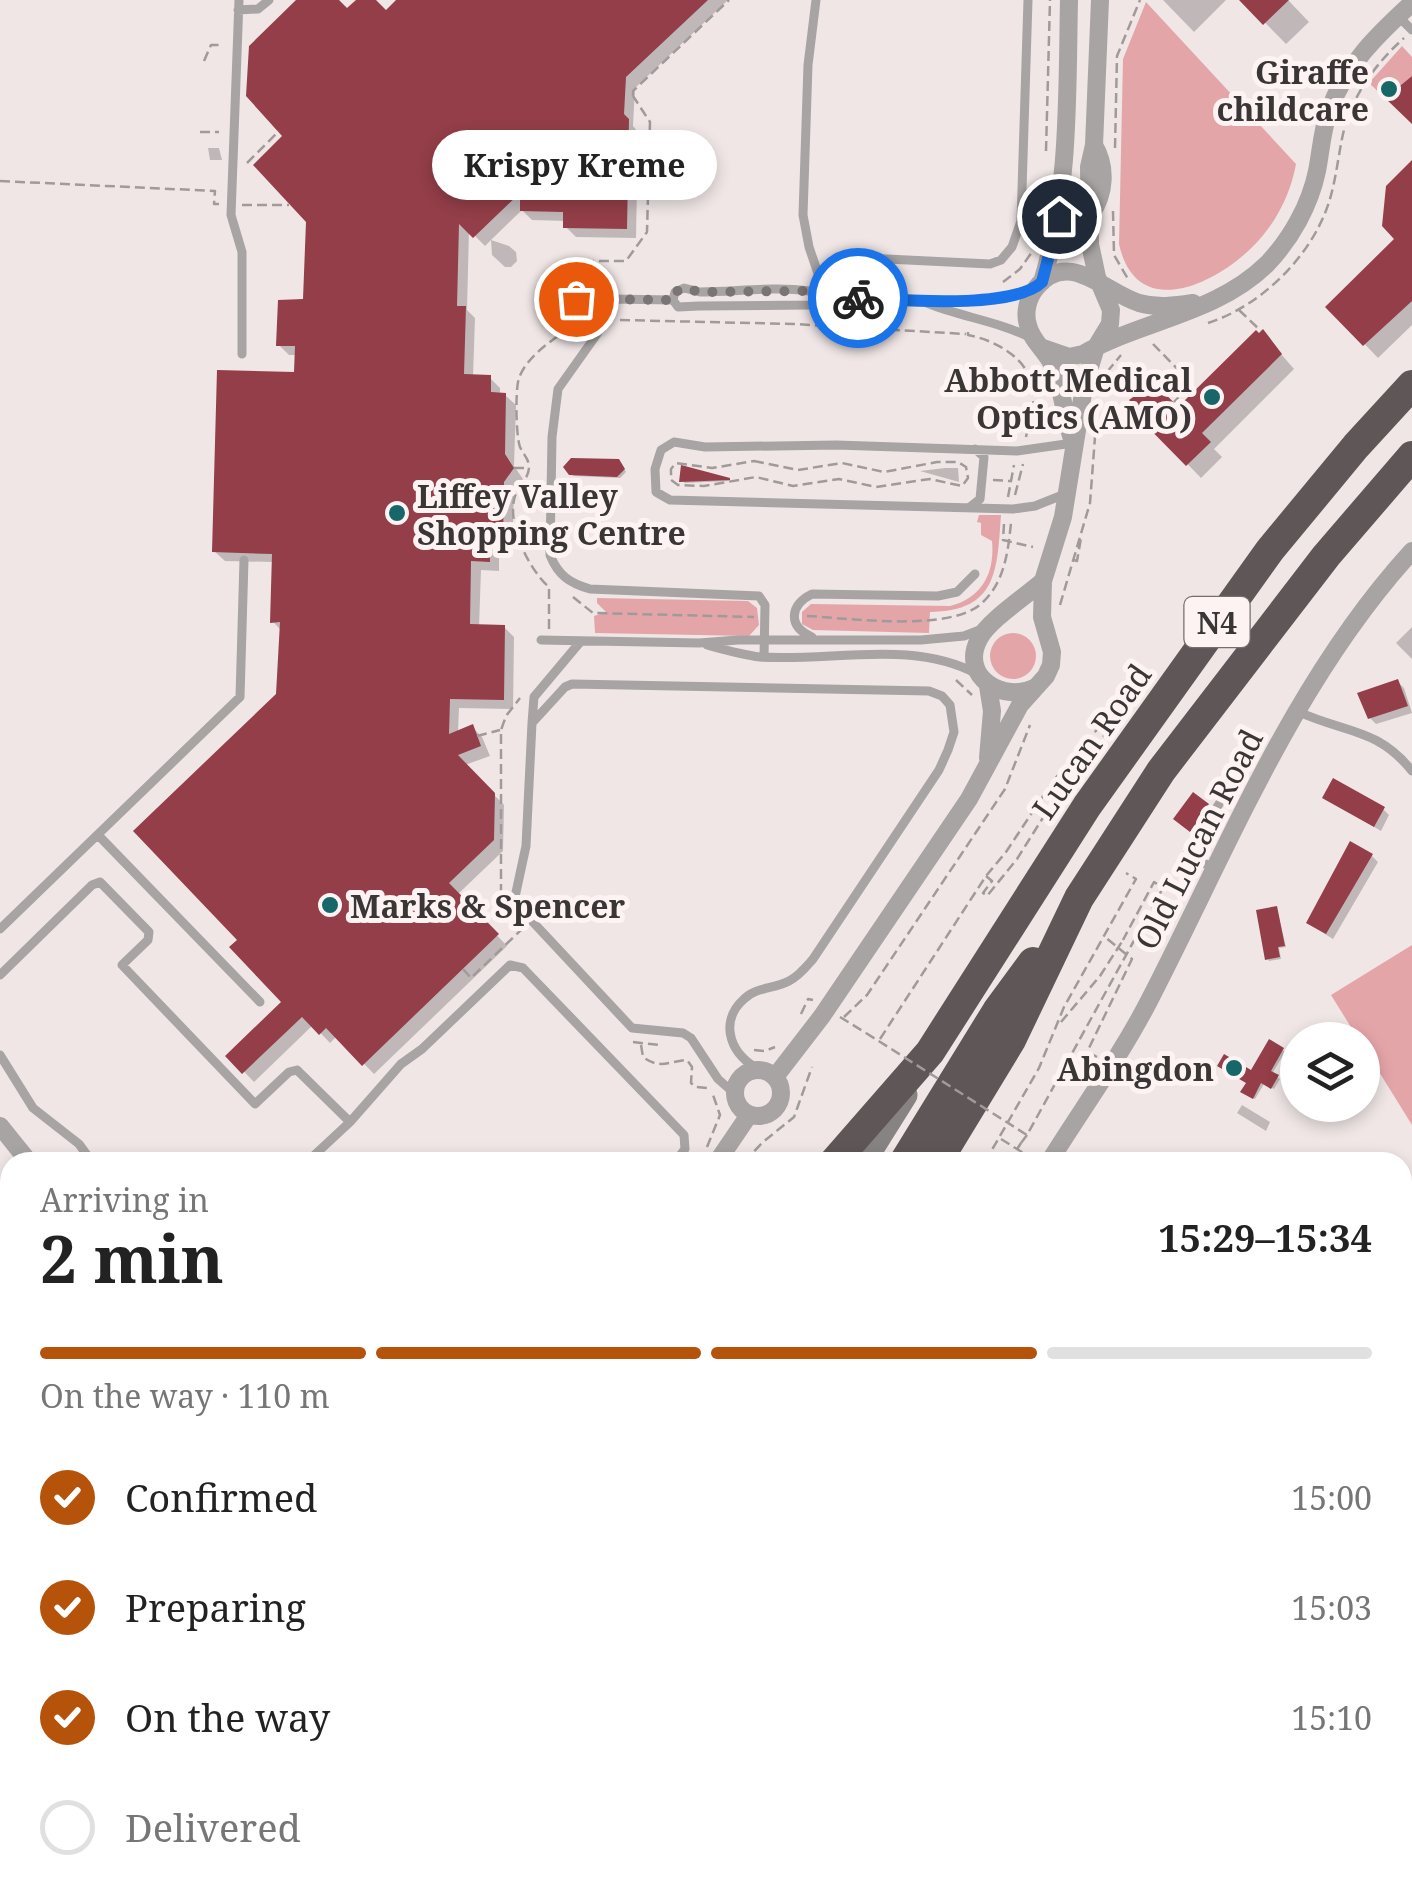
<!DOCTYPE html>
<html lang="en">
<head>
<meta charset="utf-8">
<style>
	:root { --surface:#fff; --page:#f6f6f6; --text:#222; --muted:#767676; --line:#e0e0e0; --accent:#b45309 }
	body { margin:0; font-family:"Noto Serif",serif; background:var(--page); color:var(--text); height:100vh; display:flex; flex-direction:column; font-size:38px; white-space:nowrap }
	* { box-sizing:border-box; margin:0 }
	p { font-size:32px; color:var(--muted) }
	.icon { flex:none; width:55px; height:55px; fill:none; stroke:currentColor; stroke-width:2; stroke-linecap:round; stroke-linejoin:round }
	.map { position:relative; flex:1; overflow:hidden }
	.panel { position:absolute; left:0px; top:1152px; width:1412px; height:752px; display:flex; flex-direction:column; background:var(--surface); border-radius:30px 30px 0 0; box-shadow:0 5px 15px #0003 }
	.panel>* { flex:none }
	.fabs { position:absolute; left:1280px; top:1022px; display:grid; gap:20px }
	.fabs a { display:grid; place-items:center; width:100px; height:100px; border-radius:50%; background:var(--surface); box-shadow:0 5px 15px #0003; font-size:50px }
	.pin { position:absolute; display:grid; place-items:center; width:85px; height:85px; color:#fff; margin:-42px; border:5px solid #fff; border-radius:50%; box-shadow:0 2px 10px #0007 }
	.courier { position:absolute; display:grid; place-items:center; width:100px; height:100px; margin:-50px; border:8px solid #1a73e8; border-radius:50%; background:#fff; color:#222; box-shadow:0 2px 12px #0007 }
	.bubble { position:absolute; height:70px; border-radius:35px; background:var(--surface); box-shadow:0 5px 15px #0003; font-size:32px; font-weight:700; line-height:70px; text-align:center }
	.summary em { font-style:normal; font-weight:700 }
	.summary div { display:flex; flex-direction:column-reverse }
	.summary { display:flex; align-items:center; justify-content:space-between; height:170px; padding:0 40px }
	h1 { font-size:65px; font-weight:700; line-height:75px }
	.bar { display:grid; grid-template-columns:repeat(4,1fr); gap:15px 10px; align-content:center; height:120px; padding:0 40px }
	.bar i { height:12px; border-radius:8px; background:var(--line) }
	.bar .on { background:var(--accent) }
	.bar p { grid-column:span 4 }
	ol { padding:0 40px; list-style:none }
	li { display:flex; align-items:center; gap:30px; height:110px }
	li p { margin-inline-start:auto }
	li .icon { padding:10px; border-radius:50%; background:var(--accent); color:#fff; stroke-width:4 }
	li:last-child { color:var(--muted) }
	li i { width:55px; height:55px; border:5px solid var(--line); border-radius:50% }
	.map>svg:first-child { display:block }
	.green { fill:#e4a5a9 }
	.shadow { fill:#0003 }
	.building { fill:#933e48 }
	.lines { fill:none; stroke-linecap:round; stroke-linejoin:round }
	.path { stroke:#a19a9a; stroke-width:2.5; stroke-dasharray:10 5; stroke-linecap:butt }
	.lane { stroke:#a8a4a4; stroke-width:9 }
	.street { stroke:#a8a4a4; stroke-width:18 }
	.secondary { stroke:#888383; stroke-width:25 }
	.highway { stroke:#5f5757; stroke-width:30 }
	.path-bridge { stroke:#a19a9a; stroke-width:2.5; stroke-dasharray:10 5; stroke-linecap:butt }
	.done { stroke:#7a7474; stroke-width:10; stroke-dasharray:0 18 }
	.route { stroke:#1a73e8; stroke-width:12 }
	.poi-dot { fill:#176668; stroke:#fdf3f3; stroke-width:4 }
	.labels { text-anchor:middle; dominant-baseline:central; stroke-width:10; stroke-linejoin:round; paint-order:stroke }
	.shield { fill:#fdf3f3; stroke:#746f6f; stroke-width:2.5 }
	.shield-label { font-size:30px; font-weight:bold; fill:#3a3636 }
	.poi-label { font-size:32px; font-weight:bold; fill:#3a3636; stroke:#fdf3f3; text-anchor:end }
	.street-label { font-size:32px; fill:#3a3636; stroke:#fdf3f3 }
</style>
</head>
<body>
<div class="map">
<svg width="1412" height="1904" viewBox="0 0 1412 1904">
	<rect width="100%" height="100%" fill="#f0e6e6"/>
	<path class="green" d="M1146,2L1296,164C1291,192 1278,219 1259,240C1223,281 1137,326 1119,244L1123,59Z
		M1402,46L1412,57V76L1385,98L1369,83Z
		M979,515H1001C997,570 998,611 930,612L929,633L813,630L802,624V612L811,604L950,606C982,598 995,573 992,541L981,535V523L977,522Z
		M597,598L748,601L757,608L759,625L749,636L595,633L594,616L606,612L597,603Z
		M990 656a23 23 0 1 1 46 0a23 23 0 1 1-46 0Z
		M1412,945V1125L1363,1046L1362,1040H1359L1331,995Z
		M1412,1276V1752L1402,1748V1281Z
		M0,1543L10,1560V1731L0,1686Z
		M189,1895H304L310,1904H187Z"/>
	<path class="shadow" d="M299,0H337L348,12L359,0H373L386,13L399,0H728L635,88L633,126L638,132L636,238L576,237L566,227V221L532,220L522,210L491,240L509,246L516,252L517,261L511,267H505L492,255L491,240L485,246L469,230L467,310L475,318L473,377L490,378L500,388V395H505L516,405L514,466L523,479L514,493L512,553L499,552V571L481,570L479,627H504L514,637L513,709L459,708L458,733L472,727L482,737L490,756L465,765L504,805L503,851L458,894L507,946L374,1074L337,1036L330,1043L313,1025L254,1082L229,1056L285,1002L240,940L278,695L282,631L273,622L274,562L225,561L214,551L297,375V355H289L279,345L305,301L309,221L286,136Z
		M1163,0H1226L1194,32Z
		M1243,0H1288L1309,22L1286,44Z
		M208,148H219L222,160H210Z
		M1412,163V325L1378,358L1329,307L1398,239Z
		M583,265L590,272L589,289L568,288L561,282Z
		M1263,333L1294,369L1214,449L1222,457L1201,478L1135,410H1178Z
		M621,464L626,472L620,478L574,476L566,467Z
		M683,468L729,480L730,481L684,483Z
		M958,468L959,482L920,471L945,468Z
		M1412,627V659L1396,643Z
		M1397,681L1404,688L1412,713L1376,724L1370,718Z
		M1194,795L1214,812L1197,836L1182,824Z
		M1325,798L1383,809L1389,815L1381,831Z
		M1372,856L1378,862L1333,939L1315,928L1309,922Z
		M1277,909L1286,947L1279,948L1281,959L1269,961L1267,958Z
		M1283,1050L1285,1052L1272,1074L1280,1079L1274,1089L1264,1084L1255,1099L1246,1094L1252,1074Z
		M1242,1105L1270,1122L1266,1131L1237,1113Z
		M0,1877L9,1899L0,1902Z
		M733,1895H803L797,1904H727Z
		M835,1895H890L892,1904H837Z
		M908,1895H994L995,1904H910Z"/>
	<path class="building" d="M296,0H339L347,8L356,0H376L386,10L396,0H708L626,77L624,114L629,119L627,229L563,228V212L520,211V193L473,238L459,224L457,306H466L464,374L491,375V392L506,393L505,454L514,468L504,482L503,544L490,543V562L471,561L470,624L505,625L504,700L450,699L449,734L473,724L481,746L458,755L495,793L494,840L449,883L499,934L362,1066L326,1028L319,1035L302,1017L242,1074L225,1056L281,1002L229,947L237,940L133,831L276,694L280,622L270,623L272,554L212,552L217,370L294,372L295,346H276L278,300L303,299L306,222L253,165L282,136L246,96L249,46Z
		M1239,0H1289L1263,25Z
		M1412,76V124L1385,98Z
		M1412,160V301L1363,346L1325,307L1394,239L1382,226L1386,186Z
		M560,262L584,263L583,284L559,283Z
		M1263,329L1282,354L1202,433L1211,442L1186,466L1131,410L1135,406L1129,400L1154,382L1178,407L1256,330L1259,333Z
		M571,458L619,459L625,469L617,477L569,475L563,467Z
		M681,465L730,478V480L679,482Z
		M1398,679L1408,706L1368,719L1357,693Z
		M1333,778L1385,807L1374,827L1322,798Z
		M1193,792L1209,804L1190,832L1173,819Z
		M1350,841L1373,854L1326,934L1306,923Z
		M1277,906L1285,946L1278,947L1280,957L1265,960L1256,910Z
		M1269,1039L1284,1048L1271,1071L1279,1075L1271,1089L1261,1083L1253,1099L1240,1092L1246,1083L1217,1066L1224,1054L1251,1070Z"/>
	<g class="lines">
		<path class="path" d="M204,61L211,45H222
			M633,96V91L729,0
			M200,132H219
			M1115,148L1117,56L1140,0
			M1046,151L1050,0
			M247,163L279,131
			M0,181L215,191L214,204H219
			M242,205H289
			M1113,211L1114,255L1128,279
			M1003,282L1020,269L1032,252
			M591,285L593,261H626L647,232L650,122L633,96
			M1239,310L1261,331
			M620,320L794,324L966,334
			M1208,323C1261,306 1312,256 1329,202C1336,180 1338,157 1343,134C1352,96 1375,64 1404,38
			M968,332V335C995,340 1028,358 1033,388C1036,404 1029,421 1026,437
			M1153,344L1192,384L1174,402
			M1107,372L1121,355
			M754,461L798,470L842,463L884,472L937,462H958L966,467L968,478L962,486L930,479L876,487L839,479L793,486L756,477L704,486L678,485L671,480V469L676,463L712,468Z
			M514,468H527
			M993,480L1010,481
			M1015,495L1023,464
			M1008,497L1014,465
			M1004,524L1003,540L1033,547
			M1074,560L1077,561L1081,538
			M573,597L593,613L754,617
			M1060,605L1090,503L1095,437
			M807,616C850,618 952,633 983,602C1005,581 1008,551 1011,523
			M549,629V587C529,570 506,523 515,496C519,485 528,480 529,468C529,458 524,456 520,447C516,437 515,389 519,378C529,351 565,332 588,316L589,312
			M956,680L972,695
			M477,736L500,730
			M986,876L992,881L983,893L987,896L1017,859L1061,789L1128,706
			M501,894V730L506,716L520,698
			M463,969L471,978L522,929
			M801,1014L808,999L813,1000
			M840,1017L866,1033
			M844,1017L867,995L1005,789L1030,725
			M1061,1022L1100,976L1123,940
			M880,1039L986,876L1006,852L1053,781L1130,691L1136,688V696
			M633,1042L659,1045
			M641,1045L643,1057C661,1070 669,1061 687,1060L692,1067L691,1083L696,1087L707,1088
			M754,1050L765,1051L775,1047
			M1097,1057L1088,1052L1089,1048L1132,959L1105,937
			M1001,1139L1033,1159
			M1021,1143L1027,1135
			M707,1147L720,1115L712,1092
			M744,1162L763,1142L794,1117L812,1067
			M985,1162L1039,1068L1064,1007L1136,879L1126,873
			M798,1895L801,1904
			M627,1904L628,1895
			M787,1904L794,1895"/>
		<path class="lane" d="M239,0L231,215L242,252V354
			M816,0L808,65L803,215L809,247L826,297
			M238,10L258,9L269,0
			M1398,16L1412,30
			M548,298L673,300L678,307L699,306L809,305L826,297
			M877,299C866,286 853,274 866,258L990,264L1001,260L1012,247L1021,221L1028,0
			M613,300L597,334L558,389L552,437L550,555C558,575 569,583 590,589L759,596L765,605L764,657
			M673,300L675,292L684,288L700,292C735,292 774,286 809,291C879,301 965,311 1033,289
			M927,303C961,317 998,321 1031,338
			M1065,494L1035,506L1013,509L670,500L656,492L655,469L661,450L674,442L705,447L836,445L1017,451L1073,443
			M970,507L980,499L984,457L975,449
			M812,637C787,626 790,605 812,594L938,596L957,592L975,574
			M541,640L699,643L738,640H921L964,636L982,629
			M707,645C725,650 742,655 760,657C831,662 912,639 977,674
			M1299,712C1345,733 1378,728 1412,771
			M532,723L534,697L581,641
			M98,835L260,1002
			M1213,868L1187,854L1221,801
			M0,929L240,697L244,560
			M0,975L92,885L100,882L149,932L148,940L122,965L255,1104L289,1072L297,1070L350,1122
			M0,1055L33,1108L79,1144L92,1162
			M735,1094L718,1079L691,1038L683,1033L632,1028L517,905L515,897L526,846L532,723L565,687L572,684L929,691L942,696L950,705L954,732L948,750L939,770L813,959C806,967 799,976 789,981C774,989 756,987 744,999C717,1023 732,1058 761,1070
			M307,1162L350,1122L401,1064L422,1049L510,965L523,968L684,1135L685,1149L675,1162
			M1405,1873L1412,1899
			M1005,1895L1006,1904
			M663,1904L668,1895
			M1361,1904L1368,1895"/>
		<path class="street" d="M1091,214C1105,194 1107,167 1094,145
			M1042,282C1070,190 1067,95 1069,0
			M1043,348L1069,357L1083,354C1143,320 1216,314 1267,264C1291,239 1310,205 1317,171C1321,151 1322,130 1329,111C1345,66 1377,35 1412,3
			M1072,439C1064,414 1062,387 1052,364C1045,350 1031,340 1028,325C1024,312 1028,298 1036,288C1068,248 1104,292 1139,303C1157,308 1174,306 1193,303
			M988,686L992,711L988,758
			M1036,687C1004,704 959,677 979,639C988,621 1026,596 1043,581
			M735 1093a23 23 0 1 1 46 0a23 23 0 1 1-46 0Z
			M775,1077L822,1016L969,799L1020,705L1046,676L1051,665L1052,652L1042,617L1043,581L1063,517L1084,387L1096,347L1110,324L1111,310L1097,277L1090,244L1089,167L1094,145L1100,0
			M0,1126L29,1162
			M717,1162L749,1115
			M1049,1162C1082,1109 1120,1057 1149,1001C1228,848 1294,680 1412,551
			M0,1735L10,1774
			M0,1840L10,1837
			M32,1904V1895"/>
		<path class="secondary" d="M863,1162L905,1095
			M538,1904L544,1895"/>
		<path class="highway" d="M834,1162L930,1052L1087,806L1270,550L1356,446L1412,385
			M904,1162L997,1011L1033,962
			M937,1162L1011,1040L1079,898L1161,771L1326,556L1412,456
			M0,1247L10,1254
			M0,1356L10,1370
			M0,1427L10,1441
			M0,1521L10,1536
			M325,1895L330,1904
			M349,1895L356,1904
			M400,1895L407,1904
			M427,1895L433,1904
			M93,1904L98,1895
			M132,1904L133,1895
			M174,1904L175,1895
			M601,1904V1895"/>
		<path class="path-bridge" d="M866,1033L1027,1135L1163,888L1154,882L1123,940
			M1009,1162L1021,1143"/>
	</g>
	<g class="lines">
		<path class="done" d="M576,299L673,300L675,292L684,288L700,292L804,291L826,296L858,298"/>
		<path class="route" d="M858,298C900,300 1013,310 1042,282L1059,216"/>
	</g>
	<g class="poi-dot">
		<circle cx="1389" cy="89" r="10"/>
		<circle cx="1212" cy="397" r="10"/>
		<circle cx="397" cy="513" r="10"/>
		<circle cx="330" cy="905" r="10"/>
		<circle cx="1234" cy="1068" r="10"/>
	</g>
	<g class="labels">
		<rect class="shield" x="1184.5" y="597" width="65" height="50" rx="8"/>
		<g class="shield-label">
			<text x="1217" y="622">N4</text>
		</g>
		<g class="poi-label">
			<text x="1369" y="71">Giraffe<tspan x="1369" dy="37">childcare</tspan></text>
			<text x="1192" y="379">Abbott Medical<tspan x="1192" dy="37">Optics (AMO)</tspan></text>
			<text x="417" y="495" text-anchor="start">Liffey Valley<tspan x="417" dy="37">Shopping Centre</tspan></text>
			<text x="350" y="905" text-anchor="start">Marks &amp; Spencer</text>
			<text x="1214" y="1068">Abingdon</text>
		</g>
		<g class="street-label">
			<text transform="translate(1091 741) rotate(-55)">Lucan Road</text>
			<text transform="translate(1198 839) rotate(-63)">Old Lucan Road</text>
		</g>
	</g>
</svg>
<div class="fabs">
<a><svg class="icon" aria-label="layers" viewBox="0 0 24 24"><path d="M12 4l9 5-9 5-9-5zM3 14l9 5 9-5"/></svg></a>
</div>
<div class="pin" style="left:576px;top:299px;background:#ea580c"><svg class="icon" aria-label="bag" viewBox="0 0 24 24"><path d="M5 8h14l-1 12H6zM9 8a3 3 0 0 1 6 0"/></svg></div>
<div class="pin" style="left:1059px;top:216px;background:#1f2937"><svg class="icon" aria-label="home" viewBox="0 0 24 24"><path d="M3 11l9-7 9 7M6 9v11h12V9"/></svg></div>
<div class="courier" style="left:858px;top:298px"><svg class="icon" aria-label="bike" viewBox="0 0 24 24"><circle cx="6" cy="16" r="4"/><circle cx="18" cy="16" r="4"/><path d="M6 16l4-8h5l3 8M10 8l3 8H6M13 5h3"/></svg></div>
<div class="bubble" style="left:432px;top:130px;width:285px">Krispy Kreme</div>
<section class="panel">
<div class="summary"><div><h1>2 min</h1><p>Arriving in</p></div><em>15:29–15:34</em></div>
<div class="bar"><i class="on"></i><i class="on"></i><i class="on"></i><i></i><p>On the way · 110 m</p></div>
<ol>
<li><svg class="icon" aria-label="check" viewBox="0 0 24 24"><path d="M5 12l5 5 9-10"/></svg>Confirmed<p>15:00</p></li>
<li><svg class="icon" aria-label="check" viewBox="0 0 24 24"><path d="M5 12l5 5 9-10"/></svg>Preparing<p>15:03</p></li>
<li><svg class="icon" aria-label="check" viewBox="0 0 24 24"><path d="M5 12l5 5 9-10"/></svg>On the way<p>15:10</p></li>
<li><i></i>Delivered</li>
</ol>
</section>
</div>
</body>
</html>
